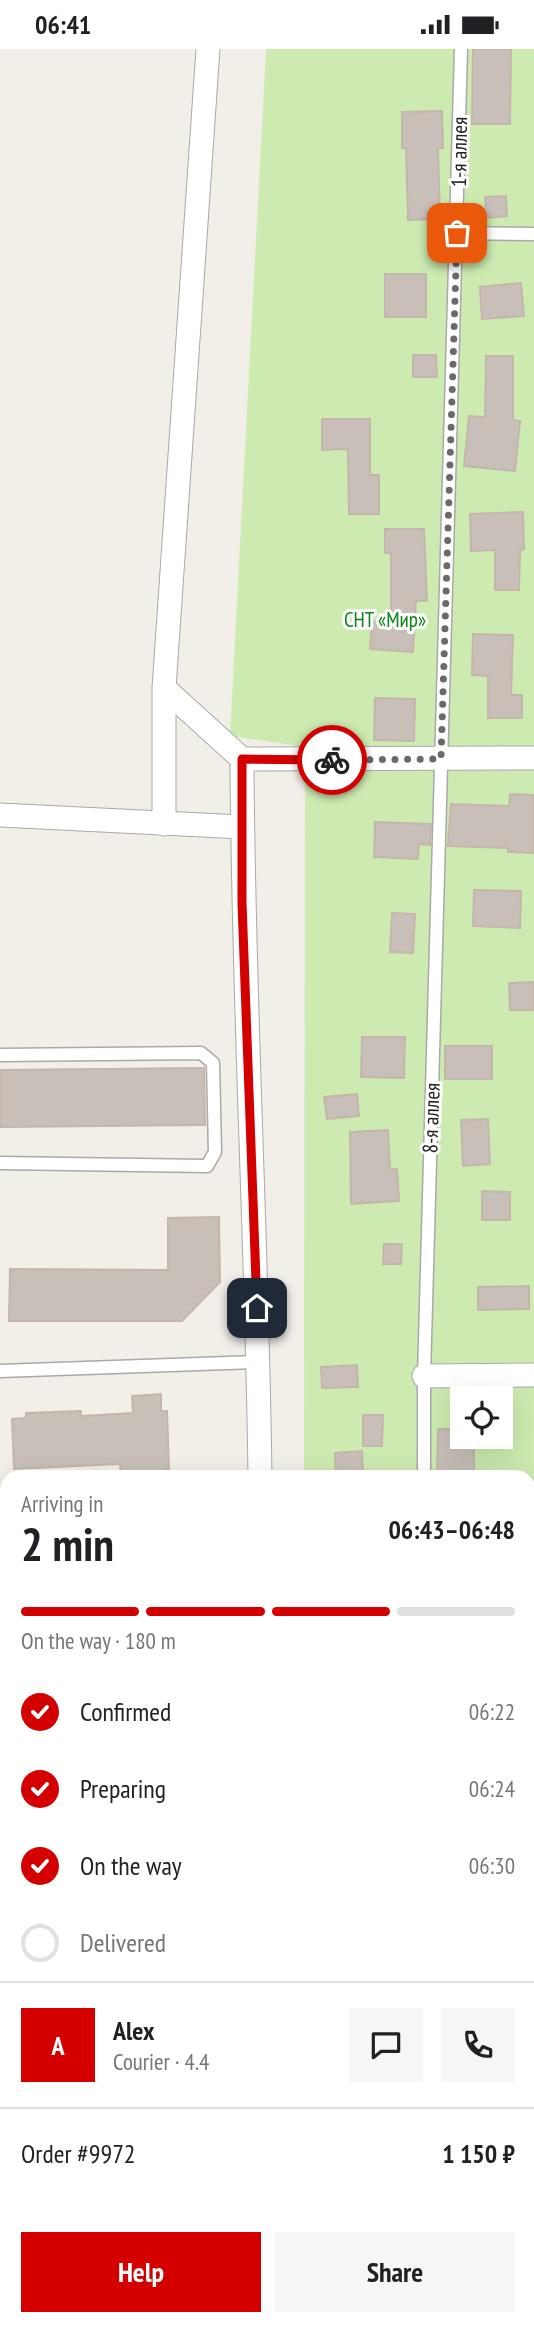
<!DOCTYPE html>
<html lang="en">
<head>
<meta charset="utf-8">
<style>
	:root { --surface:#fff; --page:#f6f6f6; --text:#202124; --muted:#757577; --line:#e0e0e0; --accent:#d40000 }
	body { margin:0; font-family:"PT Sans Narrow",sans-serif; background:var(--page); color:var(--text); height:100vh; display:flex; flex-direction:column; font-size:26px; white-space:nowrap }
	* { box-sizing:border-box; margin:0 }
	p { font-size:23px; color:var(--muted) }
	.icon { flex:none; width:38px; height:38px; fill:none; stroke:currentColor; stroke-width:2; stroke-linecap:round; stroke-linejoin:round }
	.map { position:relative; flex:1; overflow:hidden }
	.panel { position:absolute; left:0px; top:1421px; width:536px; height:856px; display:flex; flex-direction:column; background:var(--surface); border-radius:21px 21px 0 0; box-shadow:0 7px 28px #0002 }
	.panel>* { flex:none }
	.fabs { position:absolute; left:450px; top:1337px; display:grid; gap:14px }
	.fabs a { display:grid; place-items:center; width:63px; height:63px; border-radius:0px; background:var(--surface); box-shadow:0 7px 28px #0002; font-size:35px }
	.pin { position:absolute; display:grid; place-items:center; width:60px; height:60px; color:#fff; margin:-30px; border-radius:14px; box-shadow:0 4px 10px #0006 }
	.courier { position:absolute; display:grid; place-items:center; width:70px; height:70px; margin:-35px; border:5px solid #d40000; border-radius:50%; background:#fff; color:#222; box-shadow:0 2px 9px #0007 }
	.head em { font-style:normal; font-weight:800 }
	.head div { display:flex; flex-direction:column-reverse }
	.head { display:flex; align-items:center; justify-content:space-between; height:119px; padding:0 21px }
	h1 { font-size:46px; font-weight:800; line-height:52px }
	.bar { display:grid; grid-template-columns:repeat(4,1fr); gap:10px 7px; align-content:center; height:84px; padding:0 21px }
	.bar i { height:9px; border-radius:5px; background:var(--line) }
	.bar .current { background:var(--accent) }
	.bar p { grid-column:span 4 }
	.line { display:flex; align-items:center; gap:18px; padding:0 21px; border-top:2px solid var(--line) }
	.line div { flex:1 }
	.round { display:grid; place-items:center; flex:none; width:74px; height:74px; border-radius:0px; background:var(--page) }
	ol { padding:0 21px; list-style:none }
	li { display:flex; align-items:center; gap:21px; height:77px }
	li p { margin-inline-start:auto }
	li .icon { padding:7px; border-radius:50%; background:var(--accent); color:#fff; stroke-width:4 }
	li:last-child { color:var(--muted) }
	li i { width:38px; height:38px; border:4px solid var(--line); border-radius:50% }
	.primary-button { display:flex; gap:14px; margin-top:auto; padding:14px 21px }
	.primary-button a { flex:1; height:80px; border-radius:0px; background:var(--accent); color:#fff; font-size:28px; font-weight:800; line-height:80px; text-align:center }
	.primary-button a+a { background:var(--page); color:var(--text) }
	.status { display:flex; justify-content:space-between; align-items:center; height:49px; padding:0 35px; background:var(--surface); direction:ltr }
	.status svg { height:19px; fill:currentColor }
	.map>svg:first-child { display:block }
	.grass { fill:#cdebb0; fill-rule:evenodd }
	.building { fill:#c7bfb8; stroke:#c4b6ab; stroke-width:2 }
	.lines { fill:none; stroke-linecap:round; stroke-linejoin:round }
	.service-casing { stroke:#a9a9a9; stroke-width:15 }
	.minor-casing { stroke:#a9a9a9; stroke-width:25 }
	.service { stroke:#fff; stroke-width:12 }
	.minor { stroke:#fff; stroke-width:23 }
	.done { stroke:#6b6a68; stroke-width:7; stroke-dasharray:0 12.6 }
	.route { stroke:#d40000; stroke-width:9 }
	.labels { text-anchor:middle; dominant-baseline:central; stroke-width:6; stroke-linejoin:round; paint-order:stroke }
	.street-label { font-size:21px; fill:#222; stroke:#fff }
	.park-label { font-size:21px; fill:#0c8416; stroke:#fff }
</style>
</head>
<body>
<div class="status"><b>06:41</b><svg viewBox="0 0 49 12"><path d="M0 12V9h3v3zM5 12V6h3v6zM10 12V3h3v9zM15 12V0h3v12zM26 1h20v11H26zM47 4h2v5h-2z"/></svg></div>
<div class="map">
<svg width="534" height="2276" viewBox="0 0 534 2276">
	<rect width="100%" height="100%" fill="#f2efe9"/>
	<path class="grass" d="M266,0H534V2115H528V1428H304L305,698L230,687ZM462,1349H500V1388H462Z"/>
	<path class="building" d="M473,0H511L510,75H472Z
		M442,62L443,99H438L440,170L408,171L406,99H402V63Z
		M506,147L507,167L486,169L485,148Z
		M385,225H426V268H385Z
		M521,234L524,267L482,270L480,238Z
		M413,306H436L437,328H413Z
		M486,307H513V371L520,372L515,422L464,417L469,367L485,368Z
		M322,370H370V426H379V465H349L348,400L322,401Z
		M523,463L524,500L520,501L519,541H495V501L471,502L470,465Z
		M385,480H424L427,552H416L413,603L370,600L372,572L391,573V504H385Z
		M473,585L513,586L511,646H522V669H488V627L472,626Z
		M375,649L415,650L414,692L374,691Z
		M510,745L534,746V804L508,803V799L448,797L451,755L509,757Z
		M375,773L431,775L430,796L419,795L418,810L374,808Z
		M474,841L521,842L520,879L473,877Z
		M392,864L415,865L413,904L390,903Z
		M534,933V961H510L509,934Z
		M362,988H405L404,1029L361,1028Z
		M445,997H492V1030H445Z
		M204,1019L205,1076L0,1078V1021Z
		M357,1045L359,1067L327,1070L324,1048Z
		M488,1070L490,1115L463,1117L461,1071Z
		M388,1081L390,1120H397L399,1152L351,1155L350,1083Z
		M482,1142L510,1143V1171H482Z
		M219,1168L220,1233L182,1272H9L10,1220L168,1221V1169Z
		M384,1195H402L401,1215H383Z
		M529,1237V1260L478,1261V1238Z
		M357,1316L358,1338L322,1339L321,1318Z
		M161,1345V1362H167L169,1421H164V1428H121L120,1415L14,1420L12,1370L26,1369V1364L81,1362V1367L133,1364L132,1347Z
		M363,1366H383L382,1397H363Z
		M438,1380H462V1388H474V1428H437Z
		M362,1402L363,1428H336L335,1404Z"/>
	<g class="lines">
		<defs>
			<path id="service" d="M457,184L534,185
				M0,1006L201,1004L213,1014L215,1103L207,1117L0,1114
				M0,1322L259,1313
				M424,1428V1327L461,0
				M0,1583L7,1724
				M0,1799H7
				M0,2186L7,2189
				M0,2241H7
				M173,2270L189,2276
				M239,2270L257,2276
				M445,2270V2276"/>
			<path id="minor" d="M164,639L242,710L534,709
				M242,710C243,950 257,1189 260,1428
				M0,766L242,778
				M164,775V639L208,0
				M424,1327L534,1326
				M528,1700H534
				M528,2134H534
				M262,2276V2270"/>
		</defs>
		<use href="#service" class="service-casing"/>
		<use href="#minor" class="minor-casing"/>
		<use href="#service" class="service"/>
		<use href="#minor" class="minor"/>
	</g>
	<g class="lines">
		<path class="done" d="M332,711L441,710L457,184"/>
		<path class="route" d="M257,1259L242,854V710L332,711"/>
	</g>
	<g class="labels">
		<g class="street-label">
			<text transform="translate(459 103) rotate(-89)">1-я аллея</text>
			<text transform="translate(431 1069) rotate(-88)">8-я аллея</text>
		</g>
		<g class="park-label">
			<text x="385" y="570">СНТ «Мир»</text>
		</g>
	</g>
</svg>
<div class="fabs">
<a><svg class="icon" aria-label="locate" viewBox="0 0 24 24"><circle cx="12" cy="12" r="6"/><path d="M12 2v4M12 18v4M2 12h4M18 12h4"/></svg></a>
</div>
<div class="pin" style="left:457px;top:184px;background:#ea580c"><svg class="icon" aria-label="bag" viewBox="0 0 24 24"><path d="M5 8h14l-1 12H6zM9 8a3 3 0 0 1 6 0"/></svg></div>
<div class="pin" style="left:257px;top:1259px;background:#1f2937"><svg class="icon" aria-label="home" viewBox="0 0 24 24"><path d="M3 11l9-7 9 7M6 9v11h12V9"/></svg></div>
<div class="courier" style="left:332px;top:711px"><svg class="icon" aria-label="bike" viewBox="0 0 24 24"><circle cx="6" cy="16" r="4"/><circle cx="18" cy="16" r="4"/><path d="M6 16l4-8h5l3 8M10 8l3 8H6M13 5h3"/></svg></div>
<section class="panel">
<div class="head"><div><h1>2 min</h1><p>Arriving in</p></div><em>06:43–06:48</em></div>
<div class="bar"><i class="current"></i><i class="current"></i><i class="current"></i><i></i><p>On the way · 180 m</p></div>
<ol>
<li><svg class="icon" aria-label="check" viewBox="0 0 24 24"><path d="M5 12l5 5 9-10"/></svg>Confirmed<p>06:22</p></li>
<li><svg class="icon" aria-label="check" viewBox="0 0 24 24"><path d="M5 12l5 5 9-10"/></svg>Preparing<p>06:24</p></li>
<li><svg class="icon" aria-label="check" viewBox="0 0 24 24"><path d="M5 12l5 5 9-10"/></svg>On the way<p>06:30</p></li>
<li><i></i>Delivered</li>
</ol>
<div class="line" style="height:126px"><b class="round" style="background:var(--accent);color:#fff">A</b><div><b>Alex</b><p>Courier · 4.4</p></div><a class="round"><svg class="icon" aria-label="chat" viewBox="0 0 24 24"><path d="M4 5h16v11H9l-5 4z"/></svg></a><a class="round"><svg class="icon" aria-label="phone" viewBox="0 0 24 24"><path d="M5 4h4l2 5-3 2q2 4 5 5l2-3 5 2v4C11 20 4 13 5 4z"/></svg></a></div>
<div class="line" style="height:91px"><div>Order #9972</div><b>1 150 ₽</b></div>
<div class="primary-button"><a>Help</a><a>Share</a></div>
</section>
</div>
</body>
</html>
